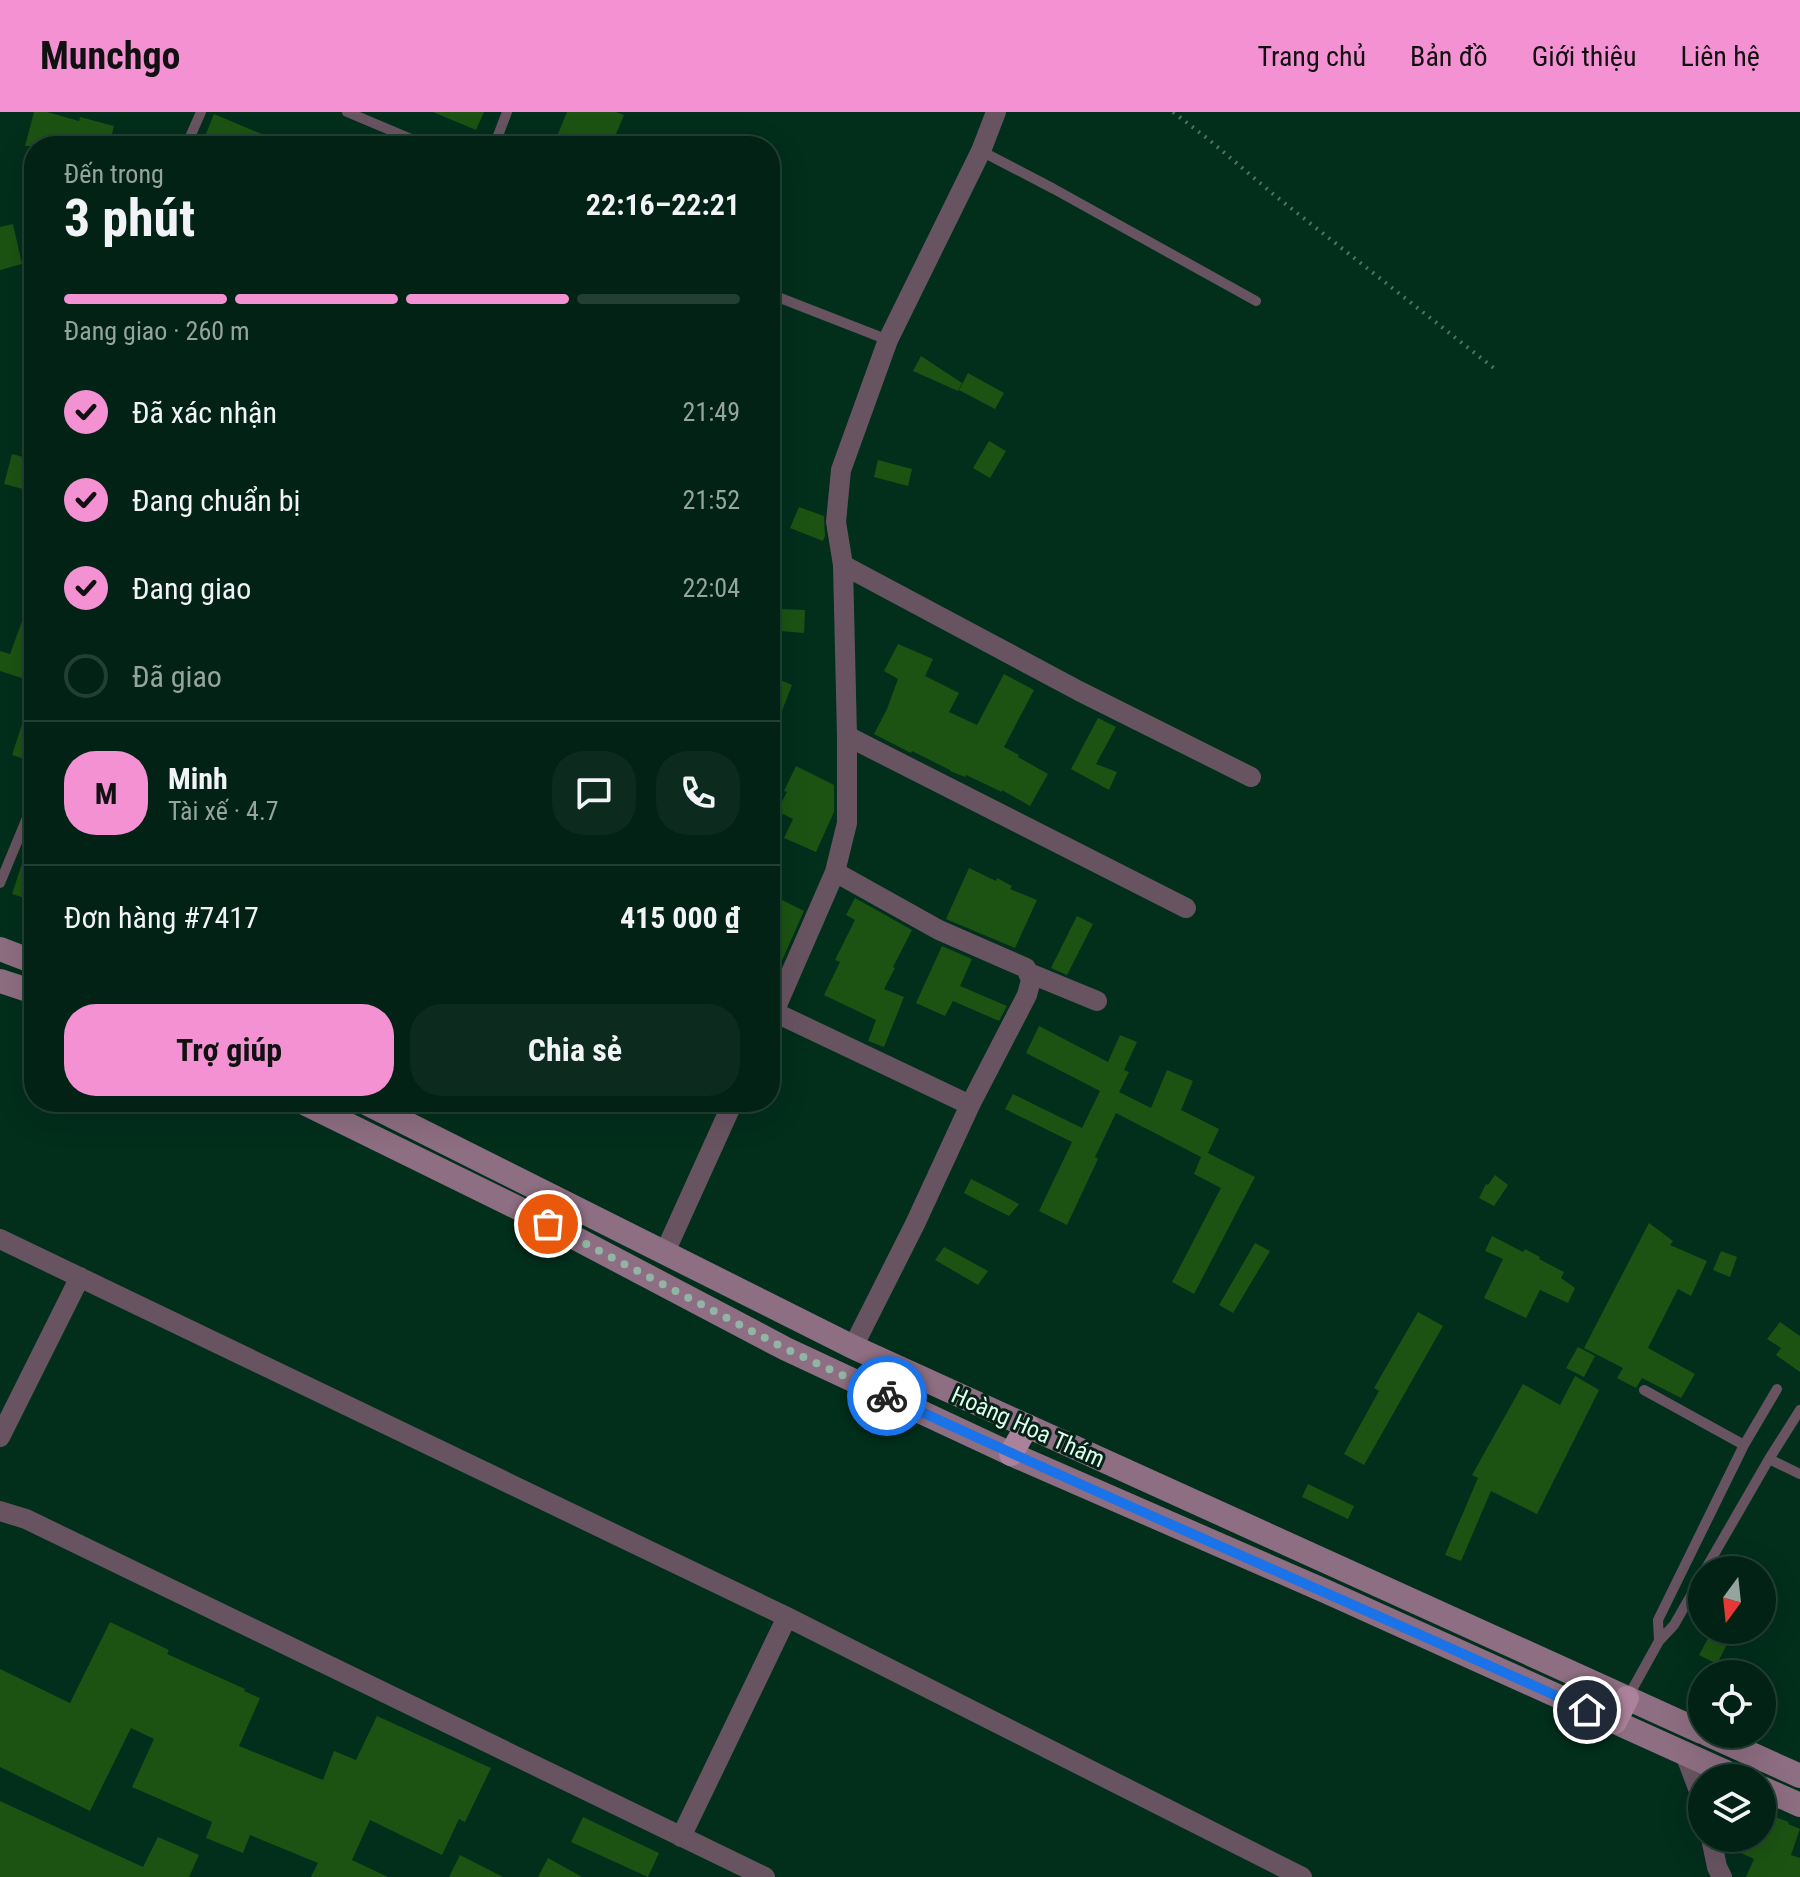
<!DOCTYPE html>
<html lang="vi">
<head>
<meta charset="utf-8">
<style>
	:root { --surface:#022215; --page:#0c2a1e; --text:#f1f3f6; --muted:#96a4a0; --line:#233f34; --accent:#f491d3 }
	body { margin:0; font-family:"Roboto Condensed",sans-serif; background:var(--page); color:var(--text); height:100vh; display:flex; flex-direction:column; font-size:30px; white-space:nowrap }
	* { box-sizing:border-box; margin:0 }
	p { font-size:26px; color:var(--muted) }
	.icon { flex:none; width:44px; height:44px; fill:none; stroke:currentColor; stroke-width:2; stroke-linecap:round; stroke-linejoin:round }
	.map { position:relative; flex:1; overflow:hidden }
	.sheet { position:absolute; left:24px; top:24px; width:756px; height:976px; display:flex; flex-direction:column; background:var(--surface); border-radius:32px; box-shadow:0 8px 32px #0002,0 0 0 2px var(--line) }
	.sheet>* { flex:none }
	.needle { width:52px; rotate:195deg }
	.buttons { position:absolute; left:1688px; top:1444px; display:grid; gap:16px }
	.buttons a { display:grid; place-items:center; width:88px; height:88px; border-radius:50%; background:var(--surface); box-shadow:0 8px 32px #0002,0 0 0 2px var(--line); font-size:40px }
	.pin { position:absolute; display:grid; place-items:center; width:68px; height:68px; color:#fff; margin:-34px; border:4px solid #fff; border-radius:50%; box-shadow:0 2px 8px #0007 }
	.courier { position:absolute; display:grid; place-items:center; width:80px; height:80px; margin:-40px; border:6px solid #1a73e8; border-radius:50%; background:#fff; color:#222; box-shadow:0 2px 10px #0007 }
	.head em { font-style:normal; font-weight:700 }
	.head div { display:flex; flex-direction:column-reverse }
	.head { display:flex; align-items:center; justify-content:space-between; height:136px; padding:0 40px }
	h1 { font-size:52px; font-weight:700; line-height:60px }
	.bar { display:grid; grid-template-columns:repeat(4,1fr); gap:12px 8px; align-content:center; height:96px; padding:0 40px }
	.bar i { height:10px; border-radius:6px; background:var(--line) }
	.bar .current { background:var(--accent) }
	.bar p { grid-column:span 4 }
	.line { display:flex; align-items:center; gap:20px; padding:0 40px; border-top:2px solid var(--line) }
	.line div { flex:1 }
	.round { display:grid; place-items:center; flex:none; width:84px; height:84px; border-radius:32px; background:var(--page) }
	ol { padding:0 40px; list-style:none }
	li { display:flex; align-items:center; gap:24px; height:88px }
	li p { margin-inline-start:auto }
	li .icon { padding:8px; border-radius:50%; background:var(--accent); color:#111; stroke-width:4 }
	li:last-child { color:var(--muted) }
	li i { width:44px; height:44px; border:4px solid var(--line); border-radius:50% }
	.primary-button { display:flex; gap:16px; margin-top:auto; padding:16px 40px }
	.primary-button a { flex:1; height:92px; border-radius:32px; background:var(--accent); color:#111; font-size:32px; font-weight:700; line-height:92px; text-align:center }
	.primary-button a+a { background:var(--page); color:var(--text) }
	header { display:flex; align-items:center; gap:48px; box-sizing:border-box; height:112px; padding:0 40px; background:var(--accent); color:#111 }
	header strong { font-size:38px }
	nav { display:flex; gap:44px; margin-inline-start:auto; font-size:28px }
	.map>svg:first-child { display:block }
	.building { fill:#1c5313 }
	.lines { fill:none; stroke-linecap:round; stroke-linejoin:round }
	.path { stroke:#4d7362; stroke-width:4; stroke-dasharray:2 6; stroke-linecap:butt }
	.service { stroke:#685461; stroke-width:10 }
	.minor { stroke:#685461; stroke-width:20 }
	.secondary { stroke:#8e6e82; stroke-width:24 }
	.primary { stroke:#ab829b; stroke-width:24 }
	.done { stroke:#92b4a4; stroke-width:8; stroke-dasharray:0 14.4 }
	.route { stroke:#1a73e8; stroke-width:10 }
	.labels { text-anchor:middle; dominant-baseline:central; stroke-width:6; stroke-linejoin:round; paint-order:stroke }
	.street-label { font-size:24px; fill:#e0fced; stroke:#052216 }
</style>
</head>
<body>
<header>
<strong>Munchgo</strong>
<nav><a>Trang chủ</a><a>Bản đồ</a><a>Giới thiệu</a><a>Liên hệ</a></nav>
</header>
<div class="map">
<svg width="1800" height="1765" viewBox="0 0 1800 1765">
	<rect width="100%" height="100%" fill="#022e1c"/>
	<path class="building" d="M34,0H47L79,9L80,5L114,14L109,34H25Z
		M433,0H484L476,18Z
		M567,0H616L624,3L611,34H553Z
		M214,2L290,34H201Z
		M13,112L22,152L0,158V115Z
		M921,244L962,271L958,279L913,259Z
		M968,261L1004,281L995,297L959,278Z
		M989,329L1006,339L990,366L973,356Z
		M12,342L34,348V380L4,372Z
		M878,348L912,357L908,374L874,365Z
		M799,395L824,404L825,424L823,429L790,416Z
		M32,482H34V570L0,559V539L10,542Z
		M781,497L805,498L804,521L780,519Z
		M898,532L933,547L925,564L959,581L949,600L977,613L1004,562L1034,578L1004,635L1019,643L1018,645L1048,662L1030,694L1002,678V680L966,663L965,665L950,659V658L912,639L911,641L874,622L887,597L898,567L884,559Z
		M770,564L792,573L771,627H770Z
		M31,585H34V650L12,643Z
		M1098,606L1116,615L1096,652L1117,660L1109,678L1071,657Z
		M796,654L834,673V700L816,740L784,726L793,707L777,699L787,680L784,679Z
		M31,724L34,725V789L12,782Z
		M969,756L996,769L997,766L1012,774L1010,777L1037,788L1015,836L946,807Z
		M770,782L804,799L780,853L770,849V830L780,805L770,801Z
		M855,786L912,818L893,855L895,856L884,877L904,885L884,935L868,929L876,908L824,883L840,850L835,848L855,808L846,803Z
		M1077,804L1093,812L1067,863L1051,856Z
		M942,834L972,847L960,874L1007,894L999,909L953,889L945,904L916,891Z
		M1039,914L1108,950L1120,923L1137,930L1124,958L1129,960L1119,980L1151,996L1167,958L1193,969L1181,998L1219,1017L1208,1041L1255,1065L1194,1182L1172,1170L1221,1076L1194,1062L1201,1045L1116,1001L1095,1045L1098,1047L1067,1113L1039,1099L1072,1030L1005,997L1013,982L1082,1016L1100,979L1026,941Z
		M1495,1063L1508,1073L1494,1094L1479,1086L1486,1072L1488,1073Z
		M971,1067L993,1078L1019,1092L1009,1104L987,1093L964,1081Z
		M1649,1111L1673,1129L1670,1133L1707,1149L1691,1184L1678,1177L1648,1236L1695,1262L1681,1286L1642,1266L1636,1276L1617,1266L1623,1256L1584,1236Z
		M1492,1124L1523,1140L1525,1137L1540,1145L1539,1147L1564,1160L1561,1166L1575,1176L1568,1191L1540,1178L1526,1206L1484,1186L1503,1147L1485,1139Z
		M1255,1131L1270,1139L1233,1201L1219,1193Z
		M944,1135L988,1159L978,1173L935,1148Z
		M1721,1139L1737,1145L1730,1165L1713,1158Z
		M1418,1200L1443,1214L1364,1353L1344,1342L1379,1279L1374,1276Z
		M1780,1210L1800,1224V1260L1776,1243L1781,1236L1767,1227Z
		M1578,1235L1595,1244L1584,1265L1566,1256Z
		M1575,1264L1599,1278L1537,1402L1491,1379L1461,1449L1445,1443L1478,1366L1472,1363L1523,1272L1560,1293Z
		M1308,1372L1354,1394L1348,1407L1302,1385Z
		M110,1510L169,1538L167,1542L245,1577L244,1579L260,1586L239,1634L323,1668L334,1639L356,1648L377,1604L491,1656L465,1710L459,1707L442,1743L370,1708L352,1748L388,1765H311L318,1751L250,1723L243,1741L206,1726L212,1710L132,1675L154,1627L131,1616L90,1699L0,1655V1557L70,1591Z
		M1712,1519L1729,1528L1717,1552L1699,1543Z
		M0,1689L143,1755L158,1725L199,1743L189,1765H0Z
		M1762,1700L1789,1710L1788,1712L1800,1717L1791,1743L1800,1746V1765H1746L1754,1747L1741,1741L1749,1726H1762Z
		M583,1705L659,1741L648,1765L571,1730Z
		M460,1743L503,1765H449Z
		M548,1746L582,1765H538Z"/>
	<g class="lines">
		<path class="path" d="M1173,0L1208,27L1273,82L1495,257"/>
		<path class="service" d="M347,0L428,34
			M186,34L201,0
			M494,34L507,0
			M981,39L1054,77L1256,189
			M770,182L888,228
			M0,771L34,689
			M1644,1278L1744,1333
			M1769,1347L1800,1362
			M1705,1458L1769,1347L1800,1298
			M1659,1529L1658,1508L1744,1333L1777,1277
			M1628,1585L1659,1529L1674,1513L1702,1464"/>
		<path class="minor" d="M843,453L1079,579L1251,665
			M847,624L1186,796
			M835,760L939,818L1026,856L1031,868L1027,883L970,993L915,1112L853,1235
			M1029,861L1097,889
			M774,900L970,993
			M770,909L835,760L847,711V624L843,453L836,410L841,358L888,228L981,39L996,0
			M0,1127L787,1505L1302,1765
			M665,1140L733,990
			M0,1325L80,1165
			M0,1399L26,1407L765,1765
			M1685,1642L1702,1687
			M681,1725L787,1505
			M1711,1726L1717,1755L1722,1765"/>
		<path class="secondary" d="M0,837L34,850
			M0,869L34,880
			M302,990L522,1098L786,1237L1011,1342L1325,1479L1739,1666
			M364,990L853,1235L1702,1620
			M1707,1622L1800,1664
			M1762,1676L1800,1693"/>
		<path class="primary" d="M1011,1342L1027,1314
			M1615,1610L1627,1586"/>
	</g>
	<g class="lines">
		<path class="done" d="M548,1112L786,1237L887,1284"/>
		<path class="route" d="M887,1284C1118,1392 1354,1491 1587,1598"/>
	</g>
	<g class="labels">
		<g class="street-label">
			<text transform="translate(1028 1315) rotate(24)">Hoàng Hoa Thám</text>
		</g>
	</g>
</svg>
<div class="buttons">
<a><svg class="needle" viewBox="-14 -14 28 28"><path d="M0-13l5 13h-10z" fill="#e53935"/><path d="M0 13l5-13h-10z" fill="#96a4a0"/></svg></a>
<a><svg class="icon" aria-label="locate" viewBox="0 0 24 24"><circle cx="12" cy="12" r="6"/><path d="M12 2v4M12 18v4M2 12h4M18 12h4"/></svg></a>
<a><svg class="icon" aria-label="layers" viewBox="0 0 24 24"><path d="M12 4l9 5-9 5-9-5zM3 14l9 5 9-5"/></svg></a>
</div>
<div class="pin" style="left:548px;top:1112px;background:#ea580c"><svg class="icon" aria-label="bag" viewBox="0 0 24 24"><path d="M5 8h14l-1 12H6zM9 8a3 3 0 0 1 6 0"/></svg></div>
<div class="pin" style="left:1587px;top:1598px;background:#1f2937"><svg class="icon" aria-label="home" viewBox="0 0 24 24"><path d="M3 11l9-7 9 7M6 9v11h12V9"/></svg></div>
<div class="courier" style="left:887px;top:1284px"><svg class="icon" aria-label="bike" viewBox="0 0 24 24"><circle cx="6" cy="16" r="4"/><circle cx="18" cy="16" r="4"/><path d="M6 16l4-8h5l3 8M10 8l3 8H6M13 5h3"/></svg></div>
<section class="sheet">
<div class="head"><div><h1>3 phút</h1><p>Đến trong</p></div><em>22:16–22:21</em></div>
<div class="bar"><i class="current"></i><i class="current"></i><i class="current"></i><i></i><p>Đang giao · 260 m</p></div>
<ol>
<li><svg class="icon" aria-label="check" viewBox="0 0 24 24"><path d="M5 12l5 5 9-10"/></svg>Đã xác nhận<p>21:49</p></li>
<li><svg class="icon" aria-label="check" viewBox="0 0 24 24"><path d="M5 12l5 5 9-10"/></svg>Đang chuẩn bị<p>21:52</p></li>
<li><svg class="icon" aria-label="check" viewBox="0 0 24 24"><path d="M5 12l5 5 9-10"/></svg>Đang giao<p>22:04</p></li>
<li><i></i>Đã giao</li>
</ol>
<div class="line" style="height:144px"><b class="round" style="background:var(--accent);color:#111">M</b><div><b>Minh</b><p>Tài xế · 4.7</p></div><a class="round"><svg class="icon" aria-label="chat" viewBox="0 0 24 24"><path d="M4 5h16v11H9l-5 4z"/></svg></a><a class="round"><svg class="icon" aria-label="phone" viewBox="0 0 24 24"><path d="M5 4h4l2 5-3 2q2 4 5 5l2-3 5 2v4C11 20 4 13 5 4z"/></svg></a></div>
<div class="line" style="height:104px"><div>Đơn hàng #7417</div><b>415 000 ₫</b></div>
<div class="primary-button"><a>Trợ giúp</a><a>Chia sẻ</a></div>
</section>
</div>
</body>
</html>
